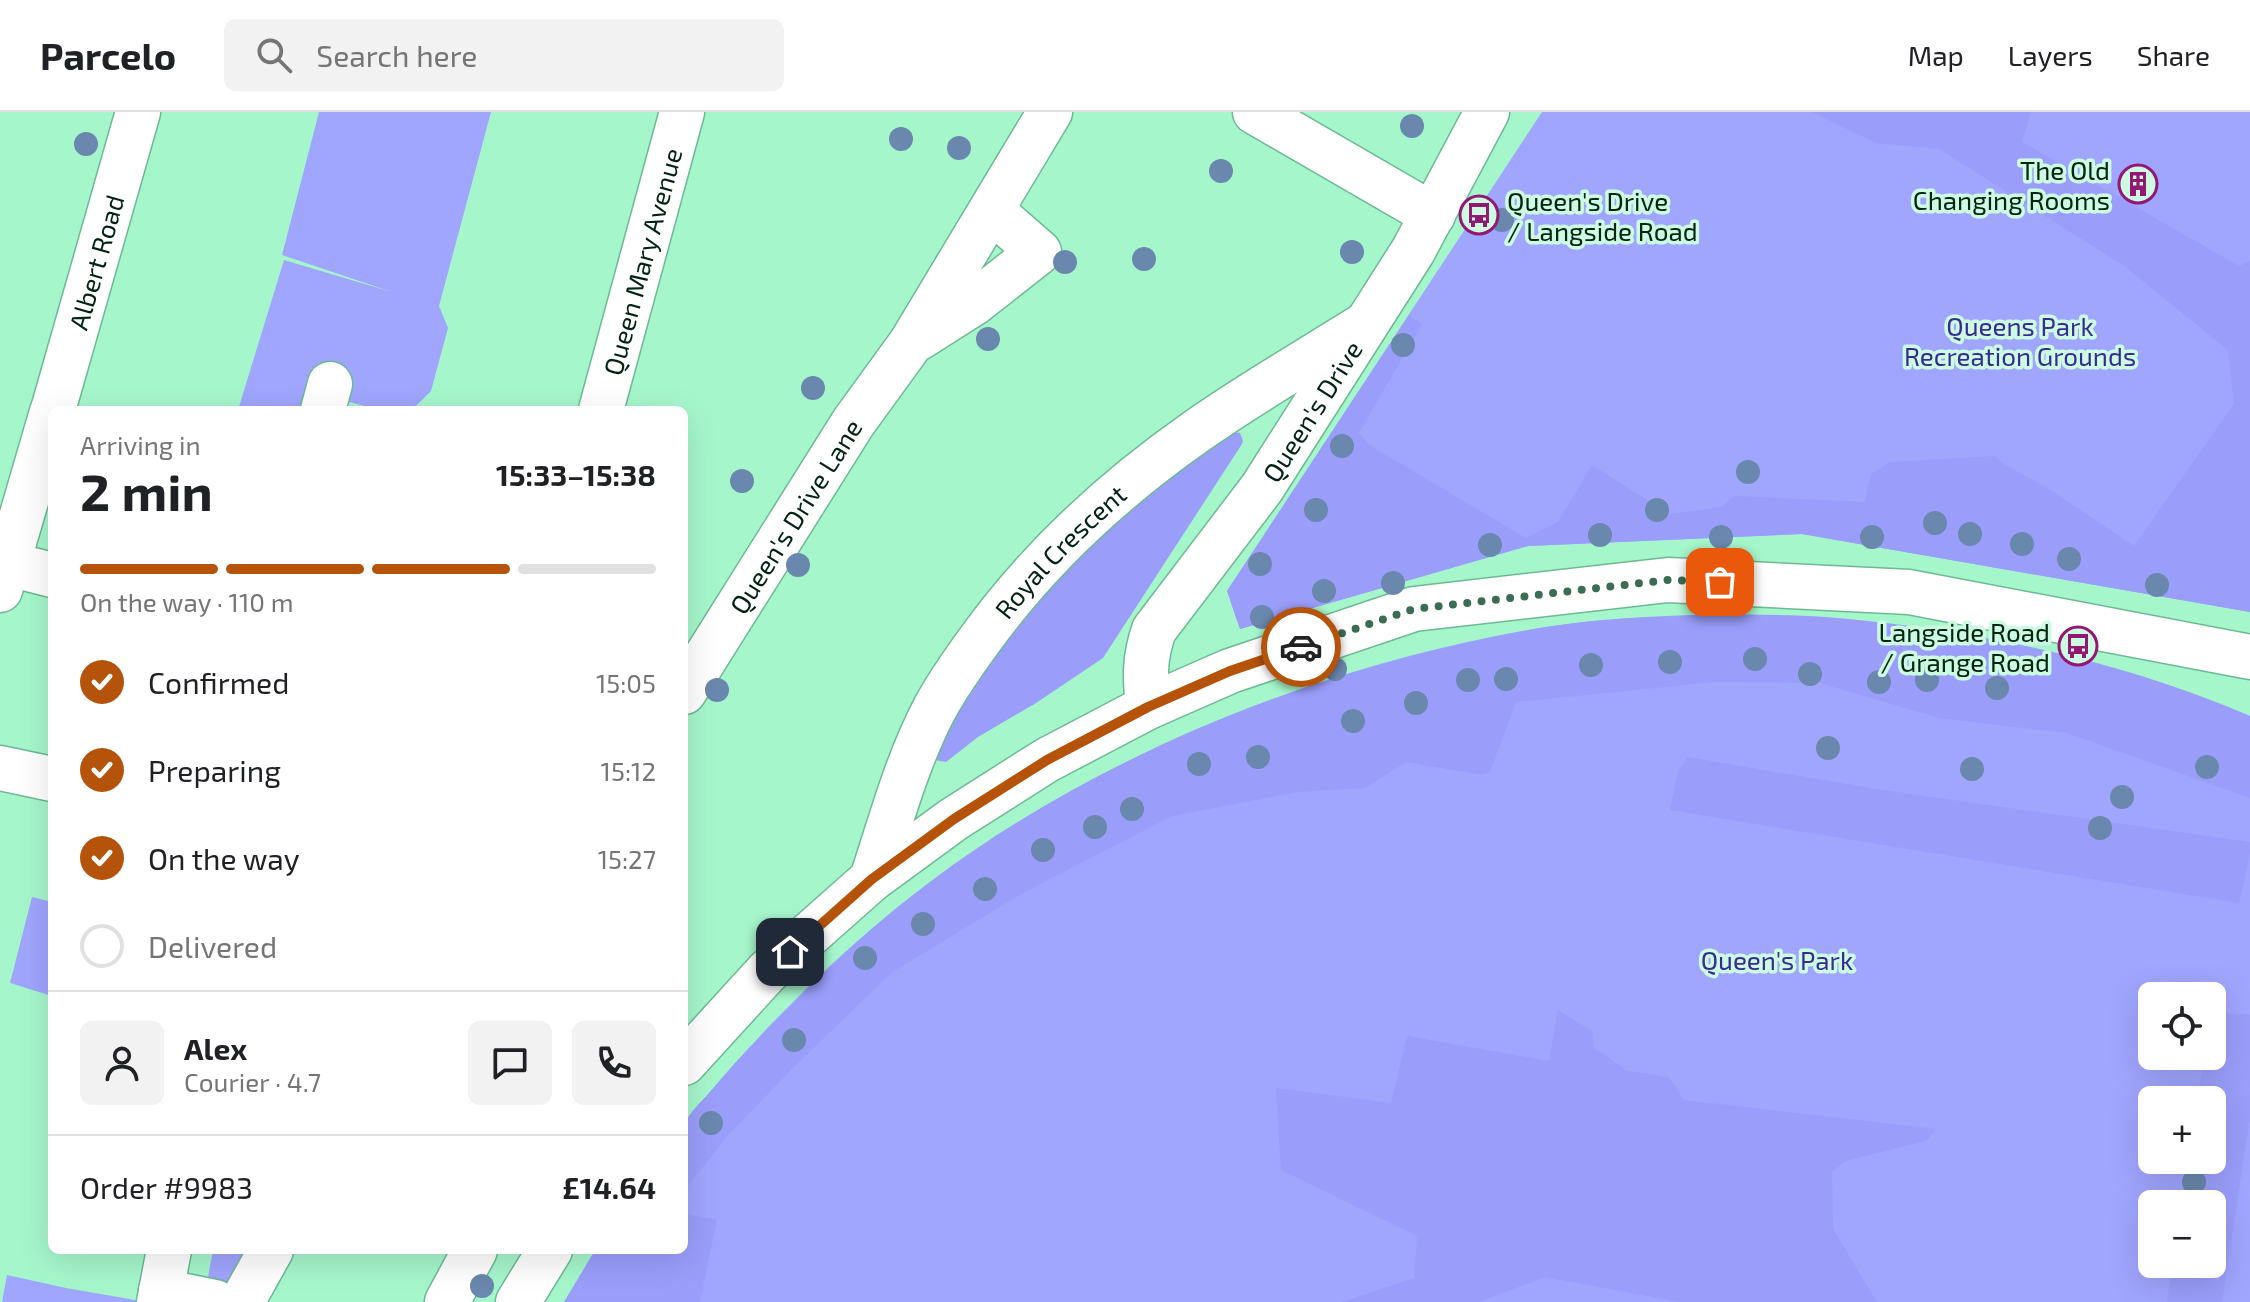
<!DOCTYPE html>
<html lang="en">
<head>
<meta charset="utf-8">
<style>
	:root { --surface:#fff; --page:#f2f2f2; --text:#202124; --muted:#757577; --line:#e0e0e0; --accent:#b45309 }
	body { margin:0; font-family:"Exo 2",sans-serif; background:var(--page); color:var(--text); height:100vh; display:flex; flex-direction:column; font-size:30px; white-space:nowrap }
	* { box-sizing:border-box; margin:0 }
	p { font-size:26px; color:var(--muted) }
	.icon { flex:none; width:44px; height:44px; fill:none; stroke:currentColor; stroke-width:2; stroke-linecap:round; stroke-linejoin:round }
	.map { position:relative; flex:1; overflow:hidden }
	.side { position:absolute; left:48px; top:294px; width:640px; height:848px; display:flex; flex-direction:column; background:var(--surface); border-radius:12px; box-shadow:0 8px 32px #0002 }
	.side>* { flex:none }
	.fabs { position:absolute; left:2138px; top:870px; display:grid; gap:16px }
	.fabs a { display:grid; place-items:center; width:88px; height:88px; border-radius:12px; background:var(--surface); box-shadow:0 8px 32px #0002; font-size:40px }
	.pin { position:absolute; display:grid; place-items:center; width:68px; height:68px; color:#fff; margin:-34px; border-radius:16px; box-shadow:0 4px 12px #0006 }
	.courier { position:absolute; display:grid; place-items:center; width:80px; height:80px; margin:-40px; border:6px solid #b45309; border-radius:50%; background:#fff; color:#222; box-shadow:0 2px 10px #0007 }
	.head em { font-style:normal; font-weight:700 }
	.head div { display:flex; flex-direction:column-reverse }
	.head { display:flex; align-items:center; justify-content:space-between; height:136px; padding:0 32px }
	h1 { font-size:52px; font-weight:700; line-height:60px }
	.bar { display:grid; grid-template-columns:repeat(4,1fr); gap:12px 8px; align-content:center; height:96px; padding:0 32px }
	.bar i { height:10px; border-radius:6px; background:var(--line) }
	.bar .selected { background:var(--accent) }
	.bar p { grid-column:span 4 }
	.line { display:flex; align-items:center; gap:20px; padding:0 32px; border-top:2px solid var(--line) }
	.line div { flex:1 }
	.round { display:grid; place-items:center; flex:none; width:84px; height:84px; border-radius:12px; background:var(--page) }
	ol { padding:0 32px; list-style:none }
	li { display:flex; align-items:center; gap:24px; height:88px }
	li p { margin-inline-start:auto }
	li .icon { padding:8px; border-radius:50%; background:var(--accent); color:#fff; stroke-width:4 }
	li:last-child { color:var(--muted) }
	li i { width:44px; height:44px; border:4px solid var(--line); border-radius:50% }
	header { display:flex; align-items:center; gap:48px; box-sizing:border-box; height:112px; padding:0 40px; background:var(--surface); border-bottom:2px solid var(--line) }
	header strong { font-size:38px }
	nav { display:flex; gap:44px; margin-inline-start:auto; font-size:28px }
	.search { width:560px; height:72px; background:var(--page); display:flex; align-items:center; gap:20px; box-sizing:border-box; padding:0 28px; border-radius:12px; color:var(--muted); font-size:30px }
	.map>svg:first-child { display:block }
	.green { fill:#a0a5fe; fill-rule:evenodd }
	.forest { fill:#9a9efa }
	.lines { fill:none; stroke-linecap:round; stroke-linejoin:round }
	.minor-casing { stroke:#6cba93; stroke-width:47 }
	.minor { stroke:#fff; stroke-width:44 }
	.tree { fill:#6a87ad }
	.done { stroke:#3b6d54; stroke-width:8; stroke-dasharray:0 14.4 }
	.route { stroke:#b45309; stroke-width:10 }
	.labels { text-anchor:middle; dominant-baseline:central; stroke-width:7; stroke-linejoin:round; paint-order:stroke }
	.poi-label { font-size:26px; fill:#012314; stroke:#cdfbe2; text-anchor:end }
	.street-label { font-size:26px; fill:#012314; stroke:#cdfbe2 }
	.park-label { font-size:26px; fill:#382c94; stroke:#cdfbe2 }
</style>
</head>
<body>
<header>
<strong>Parcelo</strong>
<div class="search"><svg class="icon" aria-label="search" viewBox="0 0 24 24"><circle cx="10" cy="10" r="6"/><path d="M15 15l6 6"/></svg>Search here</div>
<nav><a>Map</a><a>Layers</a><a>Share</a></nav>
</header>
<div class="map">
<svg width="2250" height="1190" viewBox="0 0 2250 1190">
	<rect width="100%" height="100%" fill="#a6f6cc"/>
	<path class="green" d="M319,0H491L439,194L448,216L431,279L412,298H379L323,283L318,298H238L284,148L392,180L282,143Z
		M1542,0H2250V500L1802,422L1528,434L1240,517L1227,479Z
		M1734,502C1885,506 2033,527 2176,577C2201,586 2226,594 2250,604V1190H564L595,1138H684C684,1107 684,1075 684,1044C684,1035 681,1019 685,1011C689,1002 700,992 706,985C733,952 762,921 792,891C959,720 1179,605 1409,544C1461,531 1514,519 1567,512C1622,505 1678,503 1734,502ZM2152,884H2212V944H2152ZM2152,988H2212V1048H2152ZM2152,1092H2212V1152H2152Z
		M32,785L52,790V884L10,871Z
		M213,1138H258L236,1179L205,1181Z
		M7,1163L66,1176L141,1189V1190H2Z"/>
	<path class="forest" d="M1812,0H2031L2022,30L2239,154L2250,149V500L1802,422L1528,434L1240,517L1227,479L1409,203L1422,212L1359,321L1369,333L1526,426L1558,410L1592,353L1669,402L1721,395L1735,384L1865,390L1871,362L1890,350L1995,344L2004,352L2049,377L2134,434L2234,292L2228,238L2124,154L1939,37L1876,31Z
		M1227,319L1240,321L1243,329L1242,332L1103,546L1036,591L978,625L946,650L934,648L932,639L996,533L1091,428Z
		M1699,503C1741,503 1784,502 1826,505C1966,516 2121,548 2250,604V686L2067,621L1939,606L1820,571L1715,570L1516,590L1490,660L1483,663L1406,650L1365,676L1298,680L1172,704L1021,782L891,861L792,957L729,1022L684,1079C684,1065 681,1020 685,1011C690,1000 701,990 709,981C739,945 773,911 807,878C824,862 840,846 857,830C1007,694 1209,597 1404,546C1458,532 1513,519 1568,512C1611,506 1655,505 1699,503Z
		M1688,645L1876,677L2250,730V741L2239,791L1670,698L1678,660Z
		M1558,898L1592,919L1594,936L1628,959L1669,965L1684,988L1936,1017L1926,1029L1846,1049L1832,1060L1833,1117L1877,1190H1679L1545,1165L1479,1190H1341L1414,1166L1417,1124L1281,1058L1276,976L1391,991L1407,924L1549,949Z
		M2212,900L2250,903V1005L2222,1190H2167L2173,1152H2212V1092H2182L2188,1048H2212V988H2197L2204,944H2212Z
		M684,1097L689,1103L717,1107L700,1190H564L596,1138H684Z"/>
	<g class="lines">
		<defs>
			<g id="minor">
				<path d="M1255,0L1433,103"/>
				<path d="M919,226L974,191L1039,140L992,99"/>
				<path id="s1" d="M53,298L138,0"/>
				<path d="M323,298L330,272"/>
				<path id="s2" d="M601,298L682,0"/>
				<path d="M9,452L52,463"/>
				<path d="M0,478L52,300"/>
				<path id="s3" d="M684,580L853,311L911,231L1050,0"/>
				<path id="s4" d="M1148,595C1145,565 1144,547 1154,518L1262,376L1413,139L1487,0"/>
				<path d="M0,656L52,667"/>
				<path id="s5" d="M872,767C891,709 907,649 935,596C948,572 963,551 979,529C1038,447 1114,377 1197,319C1251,281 1310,247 1366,212"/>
				<path d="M684,951L767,860L872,767L954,707L1047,648L1148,595L1230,559L1414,497L1668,468L1909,480L2250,545"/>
				<path d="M161,1179L215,1190"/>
				<path d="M159,1190L169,1138"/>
				<path d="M242,1190L271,1138"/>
				<path d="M447,1190L475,1138"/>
				<path d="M518,1190L550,1138"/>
			</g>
		</defs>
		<use href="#minor" class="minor-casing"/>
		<use href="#minor" class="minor"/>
	</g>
	<g class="tree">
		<circle cx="1412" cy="14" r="12"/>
		<circle cx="901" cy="27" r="12"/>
		<circle cx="86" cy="32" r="12"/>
		<circle cx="959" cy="36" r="12"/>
		<circle cx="1221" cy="59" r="12"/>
		<circle cx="1502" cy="108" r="12"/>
		<circle cx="1352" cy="140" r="12"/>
		<circle cx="1144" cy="147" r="12"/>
		<circle cx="1065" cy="150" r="12"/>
		<circle cx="988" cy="227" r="12"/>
		<circle cx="1403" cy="233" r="12"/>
		<circle cx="813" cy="276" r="12"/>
		<circle cx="1342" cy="334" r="12"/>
		<circle cx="1748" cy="360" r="12"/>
		<circle cx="742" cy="369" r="12"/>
		<circle cx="1316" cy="398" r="12"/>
		<circle cx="1657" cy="398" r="12"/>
		<circle cx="1935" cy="411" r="12"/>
		<circle cx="1970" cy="422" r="12"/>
		<circle cx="1600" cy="423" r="12"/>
		<circle cx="1721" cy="425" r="12"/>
		<circle cx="1872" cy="425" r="12"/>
		<circle cx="2022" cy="432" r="12"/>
		<circle cx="1490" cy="433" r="12"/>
		<circle cx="2069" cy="447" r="12"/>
		<circle cx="1260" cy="452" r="12"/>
		<circle cx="798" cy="453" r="12"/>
		<circle cx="1393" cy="471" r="12"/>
		<circle cx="2157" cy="473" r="12"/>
		<circle cx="1324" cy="479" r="12"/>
		<circle cx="1262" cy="505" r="12"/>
		<circle cx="1755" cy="547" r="12"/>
		<circle cx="1670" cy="550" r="12"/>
		<circle cx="1591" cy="553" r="12"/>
		<circle cx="1335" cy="557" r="12"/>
		<circle cx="1810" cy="562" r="12"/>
		<circle cx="1506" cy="567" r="12"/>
		<circle cx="1468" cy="568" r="12"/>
		<circle cx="1927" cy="568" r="12"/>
		<circle cx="1879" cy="570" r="12"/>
		<circle cx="1997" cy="576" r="12"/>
		<circle cx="717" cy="578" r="12"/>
		<circle cx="1416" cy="591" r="12"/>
		<circle cx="1353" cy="609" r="12"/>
		<circle cx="1828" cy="636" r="12"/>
		<circle cx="1258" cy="645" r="12"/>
		<circle cx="1199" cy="652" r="12"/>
		<circle cx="2207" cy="655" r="12"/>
		<circle cx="1972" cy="657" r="12"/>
		<circle cx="2122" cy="685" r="12"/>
		<circle cx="1132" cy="697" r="12"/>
		<circle cx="1095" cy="715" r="12"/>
		<circle cx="2100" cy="716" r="12"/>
		<circle cx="1043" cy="738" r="12"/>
		<circle cx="985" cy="777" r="12"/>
		<circle cx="923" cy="812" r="12"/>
		<circle cx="865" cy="846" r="12"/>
		<circle cx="794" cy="928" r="12"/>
		<circle cx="711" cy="1011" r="12"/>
		<circle cx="2194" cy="1070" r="12"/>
		<circle cx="482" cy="1174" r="12"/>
	</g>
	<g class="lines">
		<path class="done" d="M1301,535L1414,497L1668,468L1720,470"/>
		<path class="route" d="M790,840L872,767L954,707L1047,648L1148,595L1230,559L1301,535"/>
	</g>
	<defs>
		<symbol id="building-ring" viewBox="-11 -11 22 22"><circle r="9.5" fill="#cdfbe2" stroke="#921874" stroke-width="1.5"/><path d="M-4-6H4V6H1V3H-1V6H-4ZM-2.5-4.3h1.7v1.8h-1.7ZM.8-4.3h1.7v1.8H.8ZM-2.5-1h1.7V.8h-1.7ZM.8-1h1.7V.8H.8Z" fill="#921874"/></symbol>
		<symbol id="bus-ring" viewBox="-11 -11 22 22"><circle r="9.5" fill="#cdfbe2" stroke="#921874" stroke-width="1.5"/><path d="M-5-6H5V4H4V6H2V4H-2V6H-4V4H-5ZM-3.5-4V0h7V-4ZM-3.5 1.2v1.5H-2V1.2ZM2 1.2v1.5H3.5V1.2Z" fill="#921874"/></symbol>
	</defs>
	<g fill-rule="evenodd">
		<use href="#building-ring" x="2116" y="50" width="44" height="44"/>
		<use href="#bus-ring" x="1457" y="81" width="44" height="44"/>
		<use href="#bus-ring" x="2056" y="512" width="44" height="44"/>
	</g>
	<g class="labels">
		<g class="poi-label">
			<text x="2110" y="57">The Old<tspan x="2110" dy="30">Changing Rooms</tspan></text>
			<text x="1507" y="88" text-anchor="start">Queen's Drive<tspan x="1507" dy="30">/ Langside Road</tspan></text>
			<text x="2050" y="519">Langside Road<tspan x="2050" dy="30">/ Grange Road</tspan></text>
		</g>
		<g class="street-label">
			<text stroke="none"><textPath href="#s1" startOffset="154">Albert Road</textPath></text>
			<text stroke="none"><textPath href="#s2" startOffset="154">Queen Mary Avenue</textPath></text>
			<text stroke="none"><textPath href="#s4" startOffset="348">Queen's Drive</textPath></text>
			<text stroke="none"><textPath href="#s3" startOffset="208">Queen's Drive Lane</textPath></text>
			<text stroke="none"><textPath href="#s5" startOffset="384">Royal Crescent</textPath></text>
		</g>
		<g class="park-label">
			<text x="2020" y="213">Queens Park<tspan x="2020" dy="30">Recreation Grounds</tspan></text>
			<text x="1777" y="847">Queen's Park</text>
		</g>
	</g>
</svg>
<div class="fabs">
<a><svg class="icon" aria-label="locate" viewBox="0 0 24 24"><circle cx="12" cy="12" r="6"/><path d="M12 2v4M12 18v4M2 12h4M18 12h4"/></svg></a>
<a>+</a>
<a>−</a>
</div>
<div class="pin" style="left:1720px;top:470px;background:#ea580c"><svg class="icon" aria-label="bag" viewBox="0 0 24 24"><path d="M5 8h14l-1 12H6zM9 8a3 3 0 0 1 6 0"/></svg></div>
<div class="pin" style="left:790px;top:840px;background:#1f2937"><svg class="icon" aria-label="home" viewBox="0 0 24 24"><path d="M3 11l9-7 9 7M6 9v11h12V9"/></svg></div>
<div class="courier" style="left:1301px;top:535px"><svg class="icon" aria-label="car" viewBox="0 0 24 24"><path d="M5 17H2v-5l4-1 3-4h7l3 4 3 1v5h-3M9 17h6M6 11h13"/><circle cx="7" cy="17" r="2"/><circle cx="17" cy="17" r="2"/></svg></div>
<section class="side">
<div class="head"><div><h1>2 min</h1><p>Arriving in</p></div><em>15:33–15:38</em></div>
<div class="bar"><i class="selected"></i><i class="selected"></i><i class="selected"></i><i></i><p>On the way · 110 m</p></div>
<ol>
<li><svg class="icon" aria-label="check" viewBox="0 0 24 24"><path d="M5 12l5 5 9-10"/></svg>Confirmed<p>15:05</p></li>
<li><svg class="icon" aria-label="check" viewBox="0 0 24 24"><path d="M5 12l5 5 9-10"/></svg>Preparing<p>15:12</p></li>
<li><svg class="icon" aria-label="check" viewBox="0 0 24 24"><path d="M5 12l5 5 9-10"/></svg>On the way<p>15:27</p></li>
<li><i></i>Delivered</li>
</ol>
<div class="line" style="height:144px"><a class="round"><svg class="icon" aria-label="person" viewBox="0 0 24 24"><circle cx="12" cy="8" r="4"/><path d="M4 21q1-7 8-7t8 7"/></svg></a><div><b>Alex</b><p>Courier · 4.7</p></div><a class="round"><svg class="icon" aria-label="chat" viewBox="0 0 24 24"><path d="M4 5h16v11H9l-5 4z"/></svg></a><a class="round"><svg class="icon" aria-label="phone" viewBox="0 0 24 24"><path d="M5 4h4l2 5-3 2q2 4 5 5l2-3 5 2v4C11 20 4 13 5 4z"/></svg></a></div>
<div class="line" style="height:104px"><div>Order #9983</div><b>£14.64</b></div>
</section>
</div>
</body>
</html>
